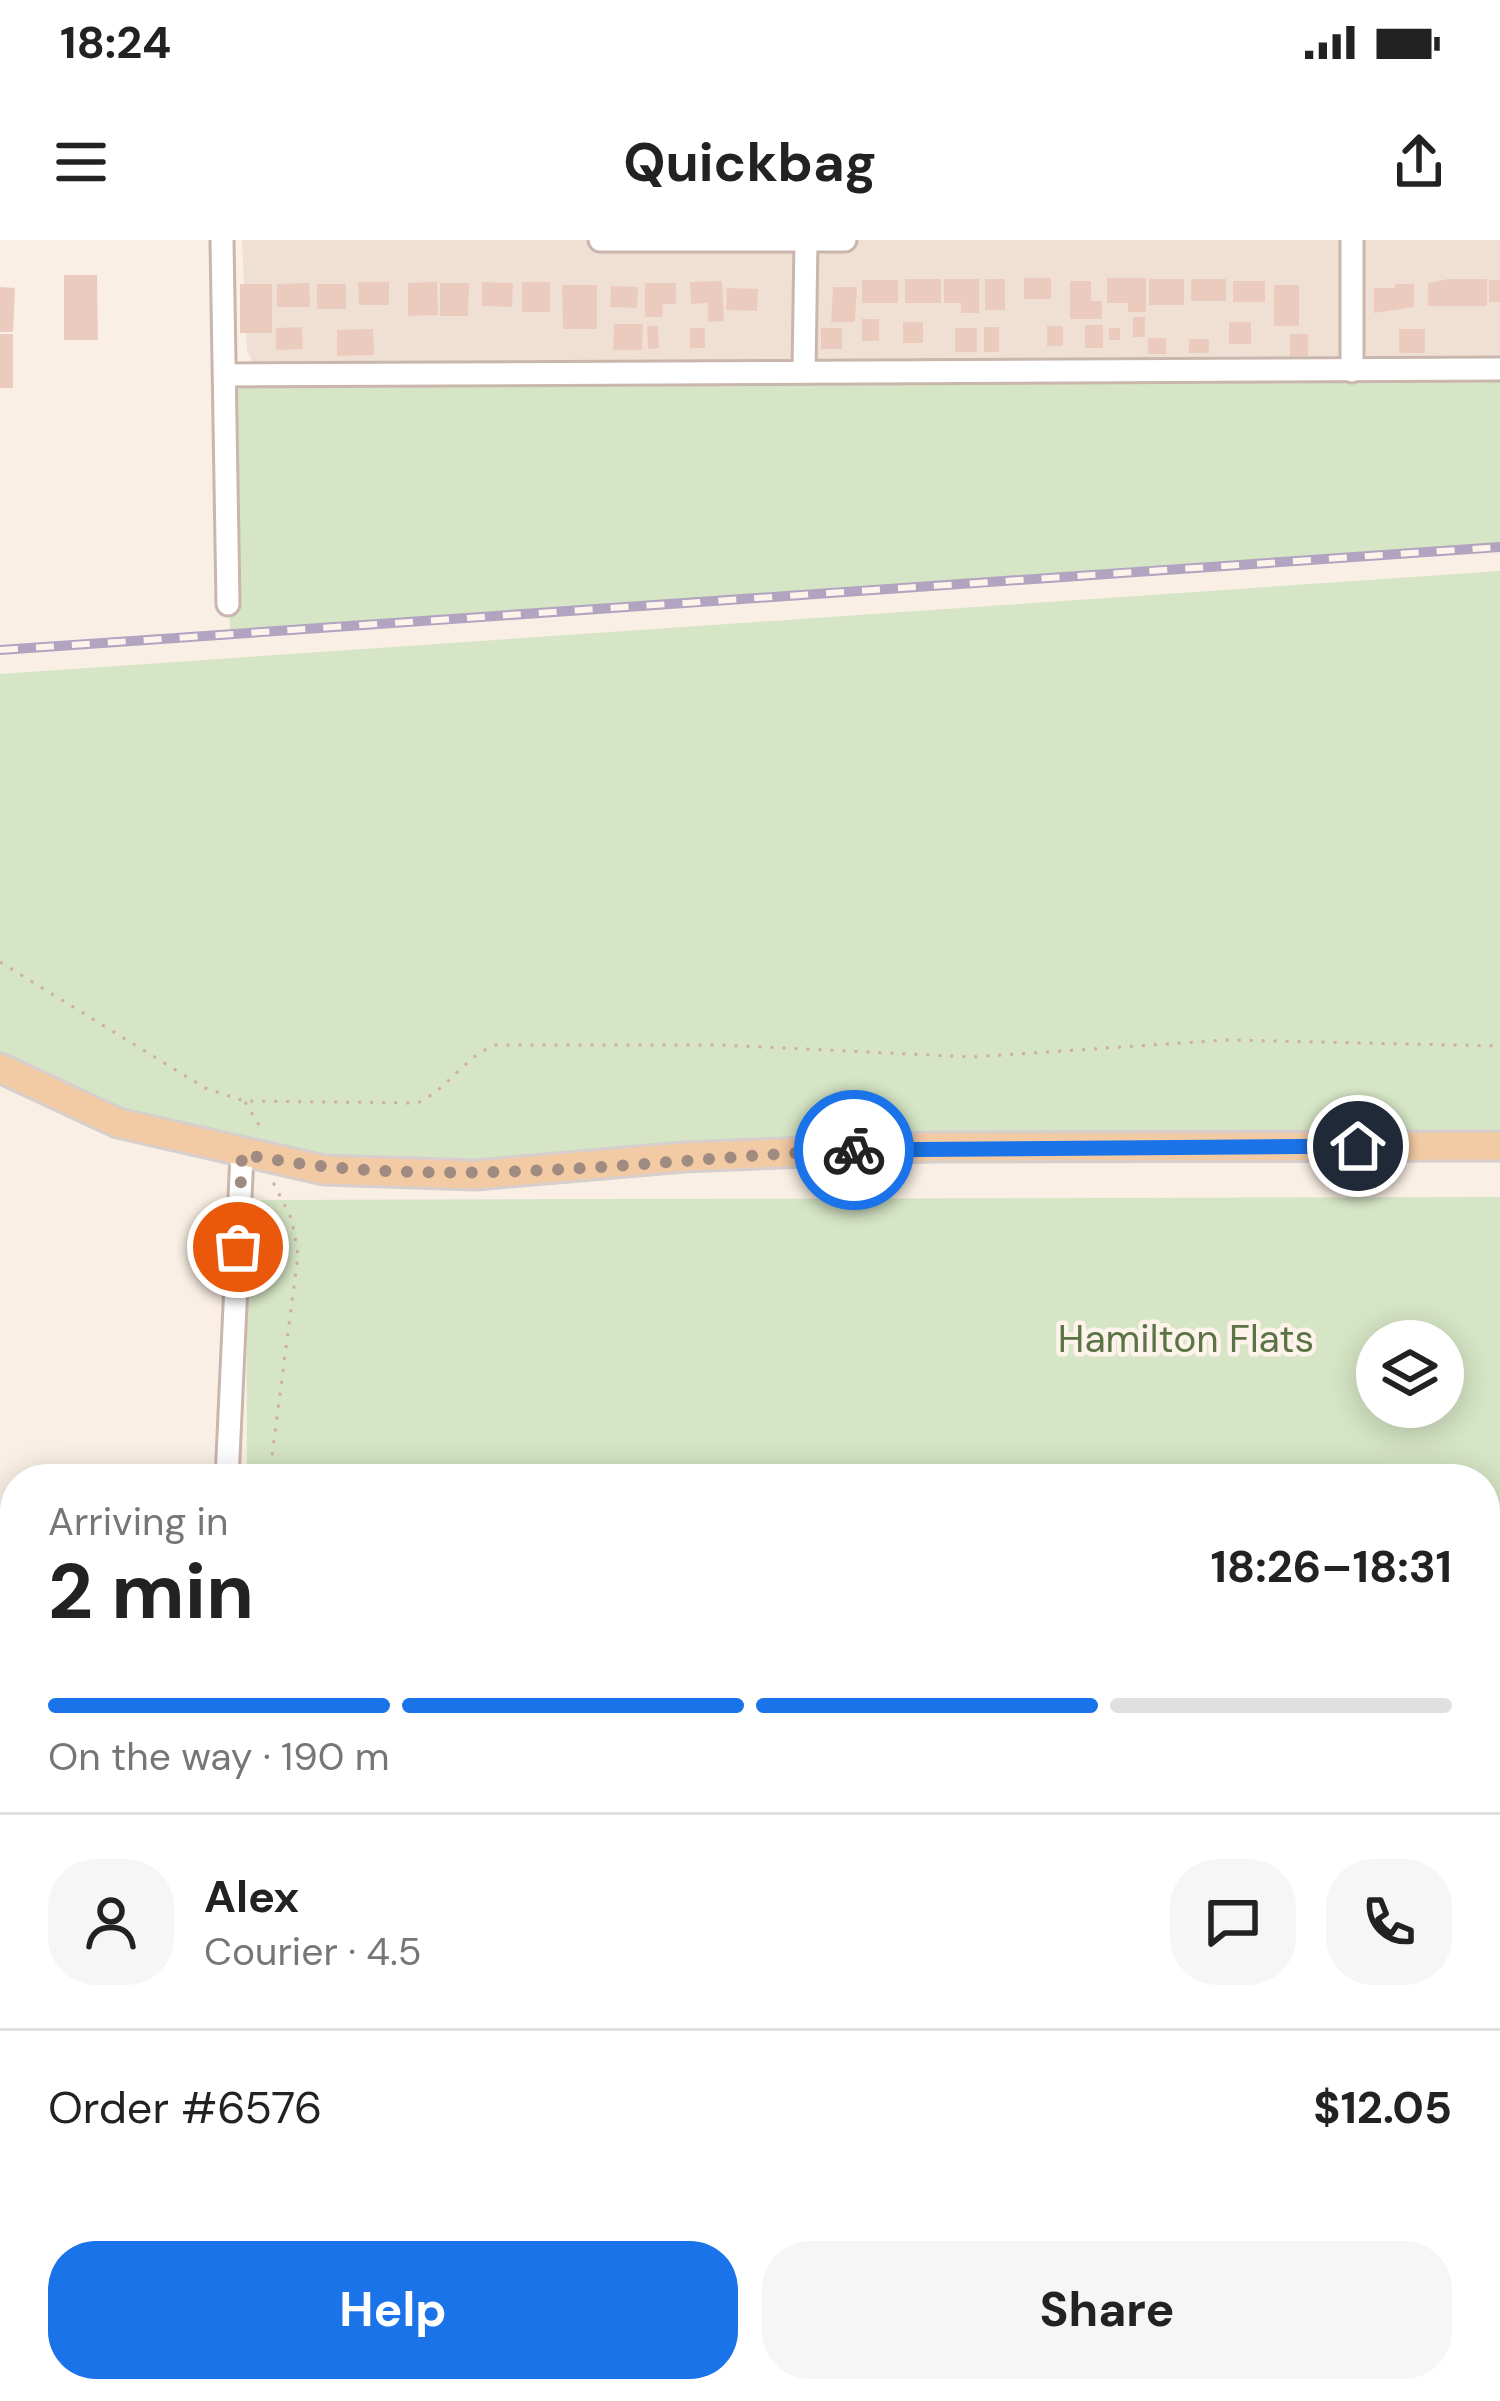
<!DOCTYPE html>
<html lang="en">
<head>
<meta charset="utf-8">
<style>
	:root { --surface:#fff; --page:#f6f6f6; --text:#222; --muted:#767676; --line:#e0e0e0; --accent:#1a73e8 }
	body { margin:0; font-family:"DM Sans",sans-serif; background:var(--page); color:var(--text); height:100vh; display:flex; flex-direction:column; font-size:45px; white-space:nowrap }
	* { box-sizing:border-box; margin:0 }
	p { font-size:39px; color:var(--muted) }
	.icon { flex:none; width:66px; height:66px; fill:none; stroke:currentColor; stroke-width:2; stroke-linecap:round; stroke-linejoin:round }
	.map { position:relative; flex:1; overflow:hidden }
	.details { position:absolute; left:0px; top:1224px; width:1500px; height:939px; display:flex; flex-direction:column; background:var(--surface); border-radius:48px 48px 0 0; box-shadow:0 6px 30px #0003 }
	.details>* { flex:none }
	.controls { position:absolute; left:1356px; top:1080px; display:grid; gap:24px }
	.controls a { display:grid; place-items:center; width:108px; height:108px; border-radius:50%; background:var(--surface); box-shadow:0 6px 30px #0003; font-size:60px }
	.pin { position:absolute; display:grid; place-items:center; width:102px; height:102px; color:#fff; margin:-51px; border:6px solid #fff; border-radius:50%; box-shadow:0 3px 12px #0007 }
	.courier { position:absolute; display:grid; place-items:center; width:120px; height:120px; margin:-60px; border:9px solid #1a73e8; border-radius:50%; background:#fff; color:#222; box-shadow:0 3px 15px #0007 }
	.summary em { font-style:normal; font-weight:700 }
	.summary div { display:flex; flex-direction:column-reverse }
	.summary { display:flex; align-items:center; justify-content:space-between; height:204px; padding:0 48px }
	h1 { font-size:78px; font-weight:700; line-height:90px }
	.bar { display:grid; grid-template-columns:repeat(4,1fr); gap:18px 12px; align-content:center; height:144px; padding:0 48px }
	.bar i { height:15px; border-radius:9px; background:var(--line) }
	.bar .active { background:var(--accent) }
	.bar p { grid-column:span 4 }
	.line { display:flex; align-items:center; gap:30px; padding:0 48px; border-top:3px solid var(--line) }
	.line div { flex:1 }
	.round { display:grid; place-items:center; flex:none; width:126px; height:126px; border-radius:48px; background:var(--page) }
	.primary-button { display:flex; gap:24px; margin-top:auto; padding:24px 48px }
	.primary-button a { flex:1; height:138px; border-radius:48px; background:var(--accent); color:#fff; font-size:48px; font-weight:700; line-height:138px; text-align:center }
	.primary-button a+a { background:var(--page); color:var(--text) }
	.status { display:flex; justify-content:space-between; align-items:center; height:84px; padding:0 60px; background:var(--surface); direction:ltr }
	.status svg { height:33px; fill:currentColor }
	header { display:flex; justify-content:space-between; align-items:center; height:156px; padding:0 48px; background:var(--surface); font-size:54px; font-weight:700 }
	.map>svg:first-child { display:block }
	.residential { fill:#f0e0d4 }
	.green { fill:#d6e5c5; fill-rule:evenodd }
	.building { fill:#eccbbf }
	.lines { fill:none; stroke-linecap:round; stroke-linejoin:round }
	.minor-casing { stroke:#c9b6ac; stroke-width:27 }
	.major-casing { stroke:#d7cfcd; stroke-width:33 }
	.path { stroke:#d0aea2; stroke-width:3; stroke-dasharray:3 9; stroke-linecap:butt }
	.minor { stroke:#fff; stroke-width:21 }
	.major { stroke:#f2caa3; stroke-width:27 }
	.rail-casing { stroke:#b0a4c1; stroke-width:10 }
	.rail { stroke:#fdf3ea; stroke-width:6; stroke-dasharray:18; stroke-linecap:butt }
	.done { stroke:#a08b82; stroke-width:12; stroke-dasharray:0 21.6 }
	.route { stroke:#1a73e8; stroke-width:15 }
	.labels { text-anchor:middle; dominant-baseline:central; stroke-width:9; stroke-linejoin:round; paint-order:stroke }
	.park-label { font-size:39px; fill:#5a7446; stroke:#fdf3ea }
</style>
</head>
<body>
<div class="status"><b>18:24</b><svg viewBox="0 0 49 12"><path d="M0 12V9h3v3zM5 12V6h3v6zM10 12V3h3v9zM15 12V0h3v12zM26 1h20v11H26zM47 4h2v5h-2z"/></svg></div>
<header><svg class="icon" aria-label="menu" viewBox="0 0 24 24"><path d="M4 6h16M4 12h16M4 18h16"/></svg>Quickbag<svg class="icon" aria-label="share" viewBox="0 0 24 24"><path d="M12 15V3M7 8l5-5 5 5M5 13v7h14v-7"/></svg></header>
<div class="map">
<svg width="1500" height="2161" viewBox="0 0 1500 2161">
	<rect width="100%" height="100%" fill="#faefe4"/>
	<path class="residential" d="M242,0H1500V129L260,136L247,111Z"/>
	<path class="green" d="M1500,129V304L230,392L225,135Z
		M1500,331V903L659,916L325,927L121,880L0,824V434Z
		M1500,957V1865H1485V1239H247L246,960ZM1377,1101H1443V1167H1377Z"/>
	<path class="building" d="M64,35H97L98,100H64Z
		M1024,38H1051V59H1024Z
		M1107,38H1146V72H1128V63H1107Z
		M905,39H941V63H905Z
		M944,39H979V73H961V63H944Z
		M985,39H1005V70H985Z
		M1149,39H1184V65H1149Z
		M1191,39H1226V61H1191Z
		M1448,39H1487V66H1428V43Z
		M862,40H898V63H862Z
		M1489,40H1500V62H1489Z
		M722,41L724,81L708,82V63L691,64L690,42Z
		M1070,41H1091V61H1102V79H1070Z
		M1233,41H1265V62H1233Z
		M358,42H389V65H359Z
		M437,42L438,75L408,76V43Z
		M482,42L513,43L512,67L482,66Z
		M522,42H550V72H522Z
		M309,43L310,67H277V44Z
		M440,43H469L468,76H440Z
		M645,43H676V64H663L662,77H645Z
		M240,44H272V93H240Z
		M317,44H346V69H317Z
		M1395,44H1414V67L1374,73V48H1395Z
		M562,45H597V89H563Z
		M1274,45H1299V86H1274Z
		M611,46L638,47L637,68L610,67Z
		M0,47L15,48L13,92H0Z
		M833,47H857L855,82H831Z
		M727,48L758,49L757,71L726,70Z
		M1133,77H1145V97H1133Z
		M862,79H879V101H862Z
		M903,82H923V103H903Z
		M1229,82H1251V104H1229Z
		M614,84H643L642,110H613Z
		M1085,85H1103V108H1085Z
		M647,86H658L659,108L648,109Z
		M1047,86H1063V106H1047Z
		M302,87L303,109L276,110V88Z
		M984,87H999V112H984Z
		M690,88H705V108H690Z
		M821,88H842V109H821Z
		M955,88H977V112H955Z
		M1109,88H1120V100H1109Z
		M373,89L374,115L337,116V90Z
		M1399,89H1425V113H1399Z
		M0,94H13V148H0Z
		M1290,94H1308V116H1290Z
		M1148,98H1166V114H1148Z
		M1189,99H1209V113H1189Z"/>
	<g class="lines">
		<defs>
			<path id="minor" d="M222,0L228,364
				M600,0H845
				M1352,0V131
				M804,132L806,0
				M225,135L1500,129
				M227,1239L242,914
				M1485,1424H1500
				M184,2161L194,2148"/>
			<path id="major" d="M0,828L118,883L324,930L475,935L684,917L931,907L1500,906"/>
		</defs>
		<use href="#minor" class="minor-casing"/>
		<use href="#major" class="major-casing"/>
		<path class="path" d="M0,722L205,848L244,861L417,863C448,850 465,815 496,805H721L972,817L1226,800L1500,806
			M245,862L262,890
			M269,1239L298,1015L292,980L272,940
			M1168,2148L1242,2161"/>
		<use href="#minor" class="minor"/>
		<use href="#major" class="major"/>
		<defs>
			<path id="rail" d="M0,410L1500,307"/>
		</defs>
		<use href="#rail" class="rail-casing"/>
		<use href="#rail" class="rail"/>
	</g>
	<g class="lines">
		<path class="done" d="M238,1007L242,914C444,954 651,918 854,910"/>
		<path class="route" d="M854,910L1358,906"/>
	</g>
	<g class="labels">
		<g class="park-label">
			<text x="1186" y="1098">Hamilton Flats</text>
		</g>
	</g>
</svg>
<div class="controls">
<a><svg class="icon" aria-label="layers" viewBox="0 0 24 24"><path d="M12 4l9 5-9 5-9-5zM3 14l9 5 9-5"/></svg></a>
</div>
<div class="pin" style="left:238px;top:1007px;background:#ea580c"><svg class="icon" aria-label="bag" viewBox="0 0 24 24"><path d="M5 8h14l-1 12H6zM9 8a3 3 0 0 1 6 0"/></svg></div>
<div class="pin" style="left:1358px;top:906px;background:#1f2937"><svg class="icon" aria-label="home" viewBox="0 0 24 24"><path d="M3 11l9-7 9 7M6 9v11h12V9"/></svg></div>
<div class="courier" style="left:854px;top:910px"><svg class="icon" aria-label="bike" viewBox="0 0 24 24"><circle cx="6" cy="16" r="4"/><circle cx="18" cy="16" r="4"/><path d="M6 16l4-8h5l3 8M10 8l3 8H6M13 5h3"/></svg></div>
<section class="details">
<div class="summary"><div><h1>2 min</h1><p>Arriving in</p></div><em>18:26–18:31</em></div>
<div class="bar"><i class="active"></i><i class="active"></i><i class="active"></i><i></i><p>On the way · 190 m</p></div>
<div class="line" style="height:216px"><a class="round"><svg class="icon" aria-label="person" viewBox="0 0 24 24"><circle cx="12" cy="8" r="4"/><path d="M4 21q1-7 8-7t8 7"/></svg></a><div><b>Alex</b><p>Courier · 4.5</p></div><a class="round"><svg class="icon" aria-label="chat" viewBox="0 0 24 24"><path d="M4 5h16v11H9l-5 4z"/></svg></a><a class="round"><svg class="icon" aria-label="phone" viewBox="0 0 24 24"><path d="M5 4h4l2 5-3 2q2 4 5 5l2-3 5 2v4C11 20 4 13 5 4z"/></svg></a></div>
<div class="line" style="height:156px"><div>Order #6576</div><b>$12.05</b></div>
<div class="primary-button"><a>Help</a><a>Share</a></div>
</section>
</div>
</body>
</html>
